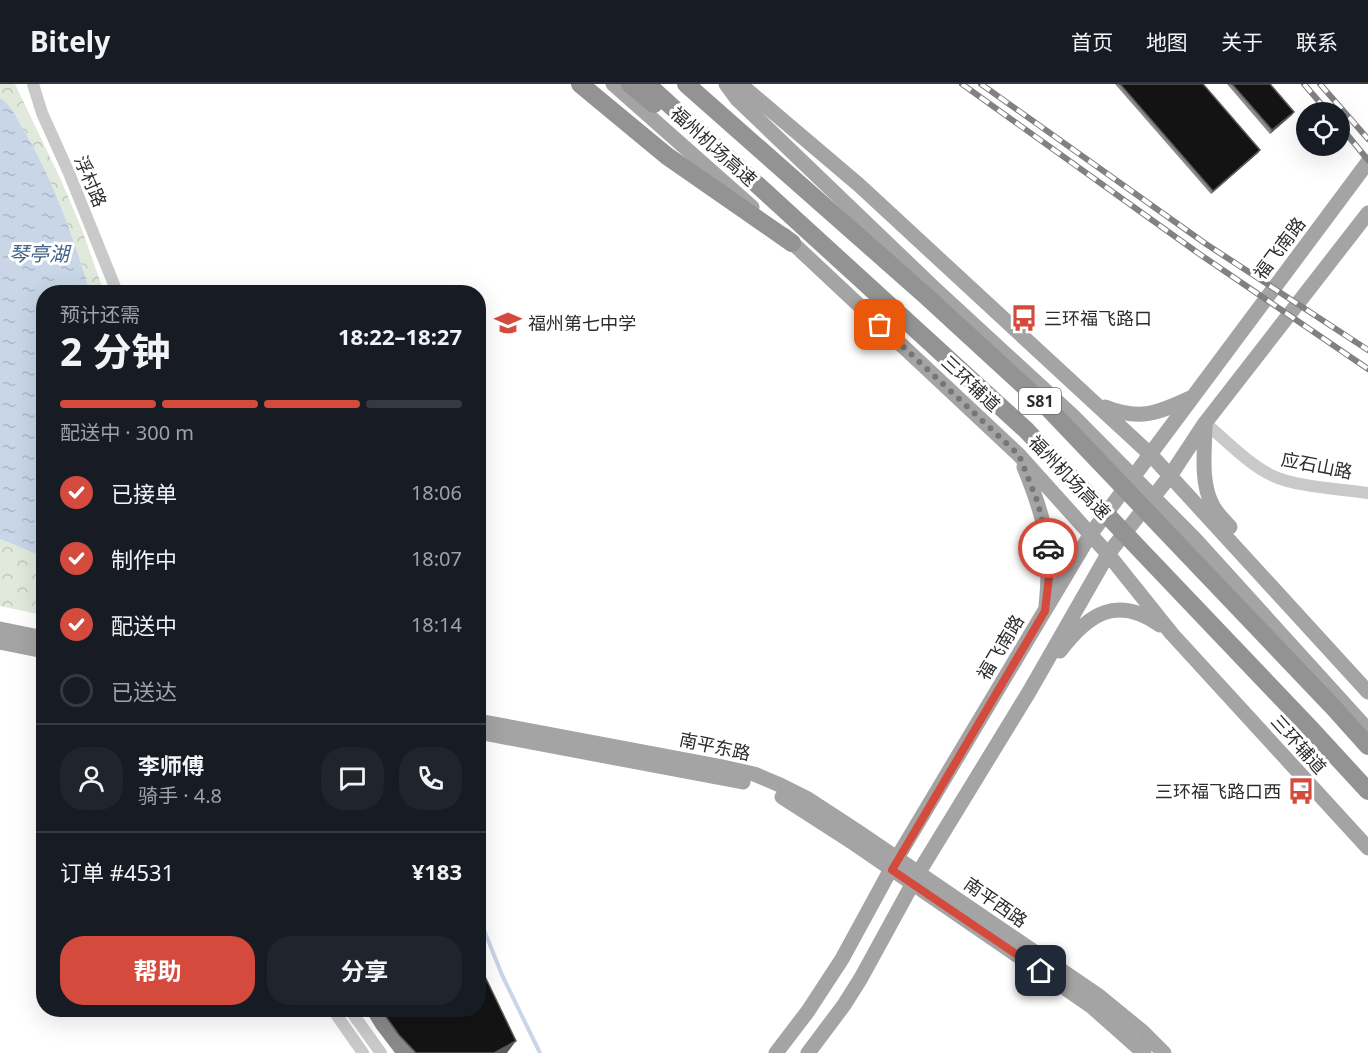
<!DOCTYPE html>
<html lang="zh">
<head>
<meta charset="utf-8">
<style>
	:root { --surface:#171b24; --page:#20242c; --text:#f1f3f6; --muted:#9ea1a6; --line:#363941; --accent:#d44b3d }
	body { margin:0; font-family:"Noto Sans","Noto Sans SC",sans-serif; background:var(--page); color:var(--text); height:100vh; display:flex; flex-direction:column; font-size:22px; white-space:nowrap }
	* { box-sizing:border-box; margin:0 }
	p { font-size:20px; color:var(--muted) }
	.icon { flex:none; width:33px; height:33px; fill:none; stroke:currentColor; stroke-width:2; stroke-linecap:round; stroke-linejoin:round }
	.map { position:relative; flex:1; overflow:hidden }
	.side { position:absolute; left:36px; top:201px; width:450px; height:732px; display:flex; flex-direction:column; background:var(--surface); border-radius:24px; box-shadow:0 6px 24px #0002 }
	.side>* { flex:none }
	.tools { position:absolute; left:1296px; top:18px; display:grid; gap:12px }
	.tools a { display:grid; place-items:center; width:54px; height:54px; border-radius:50%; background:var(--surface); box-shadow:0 6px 24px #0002; font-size:30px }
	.pin { position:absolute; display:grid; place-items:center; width:51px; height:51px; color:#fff; margin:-26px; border-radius:12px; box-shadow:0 3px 9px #0006 }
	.courier { position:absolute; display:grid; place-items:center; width:60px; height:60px; margin:-30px; border:4px solid #d44b3d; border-radius:50%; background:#fff; color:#222; box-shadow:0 2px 8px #0007 }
	.summary em { font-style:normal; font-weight:700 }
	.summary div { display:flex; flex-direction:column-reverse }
	.summary { display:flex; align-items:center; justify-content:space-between; height:102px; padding:0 24px }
	h1 { font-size:39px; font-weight:700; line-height:45px }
	.bar { display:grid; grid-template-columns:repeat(4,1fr); gap:9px 6px; align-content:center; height:72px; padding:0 24px }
	.bar i { height:8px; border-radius:4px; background:var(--line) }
	.bar .on { background:var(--accent) }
	.bar p { grid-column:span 4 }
	.line { display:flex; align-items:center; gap:15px; padding:0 24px; border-top:2px solid var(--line) }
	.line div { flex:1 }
	.round { display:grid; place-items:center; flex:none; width:63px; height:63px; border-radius:24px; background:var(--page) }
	ol { padding:0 24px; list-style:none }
	li { display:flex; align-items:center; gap:18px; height:66px }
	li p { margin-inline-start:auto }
	li .icon { padding:6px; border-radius:50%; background:var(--accent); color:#fff; stroke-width:4 }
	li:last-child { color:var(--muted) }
	li i { width:33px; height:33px; border:3px solid var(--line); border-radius:50% }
	.action { display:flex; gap:12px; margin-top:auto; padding:12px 24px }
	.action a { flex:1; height:69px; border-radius:24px; background:var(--accent); color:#fff; font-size:24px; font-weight:700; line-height:69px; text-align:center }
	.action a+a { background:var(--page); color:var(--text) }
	header { display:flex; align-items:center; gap:36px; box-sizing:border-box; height:84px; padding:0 30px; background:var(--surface); border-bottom:2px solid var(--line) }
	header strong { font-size:28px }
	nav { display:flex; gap:33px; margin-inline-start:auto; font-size:21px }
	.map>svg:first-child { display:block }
	.park { fill:url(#park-crowns) }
	.water { fill:url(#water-ripples) }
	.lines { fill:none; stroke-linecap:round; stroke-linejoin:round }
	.stream { stroke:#c8d6e7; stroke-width:4 }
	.minor { stroke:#c9c9c9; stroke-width:12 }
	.major { stroke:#a4a4a4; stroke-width:15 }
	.highway { stroke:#939393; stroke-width:18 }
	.rail-casing { stroke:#818181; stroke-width:6 }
	.rail { stroke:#fff; stroke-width:4; stroke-dasharray:11; stroke-linecap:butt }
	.wall { fill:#898989 }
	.shaded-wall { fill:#5a5a5a }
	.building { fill:#131313; stroke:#5a5a5a; stroke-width:1.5 }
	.done { stroke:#767676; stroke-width:6; stroke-dasharray:0 10.8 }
	.route { stroke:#d44b3d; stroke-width:8 }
	.labels { text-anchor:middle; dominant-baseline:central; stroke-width:6; stroke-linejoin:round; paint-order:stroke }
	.shield { fill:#fff; stroke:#6b6b6b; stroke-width:1.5 }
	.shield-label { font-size:16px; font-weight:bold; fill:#2c2c2c }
	.street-label { font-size:18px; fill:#2c2c2c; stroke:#fff }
	.poi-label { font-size:18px; fill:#2c2c2c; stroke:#fff; text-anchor:start }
	.water-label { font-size:20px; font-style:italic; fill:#426186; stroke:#fff }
</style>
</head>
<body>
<header>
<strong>Bitely</strong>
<nav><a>首页</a><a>地图</a><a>关于</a><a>联系</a></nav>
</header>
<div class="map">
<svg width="1368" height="969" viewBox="0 0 1368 969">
	<defs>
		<pattern id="park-crowns" width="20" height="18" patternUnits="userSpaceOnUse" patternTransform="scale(1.5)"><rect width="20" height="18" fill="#e0e9db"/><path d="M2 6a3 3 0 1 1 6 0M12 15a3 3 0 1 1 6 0" fill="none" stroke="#c0c8bc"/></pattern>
		<pattern id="water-ripples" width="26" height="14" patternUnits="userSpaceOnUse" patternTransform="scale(1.5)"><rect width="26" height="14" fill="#c8d6e7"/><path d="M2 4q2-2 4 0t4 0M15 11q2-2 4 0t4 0" fill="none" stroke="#acb8c6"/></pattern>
	</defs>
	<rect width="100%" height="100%" fill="#fff"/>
	<path class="park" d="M0,0H15L61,96L81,143L104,208H90C73,151 53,95 22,43C17,34 10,19 0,14Z
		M0,455L43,473V531L0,522Z"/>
	<path class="water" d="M0,14C10,19 17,34 22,43C53,95 73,151 90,208H44L43,473L0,455Z"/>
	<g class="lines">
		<path class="stream" d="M478,831L502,891L540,969"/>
		<path class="minor" d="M33,0L42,29L69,89L117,208
			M1205,339C1226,356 1247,379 1271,391C1295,403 1341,405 1368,409
			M333,926L363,969
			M350,926L381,969"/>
		<path class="major" d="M613,0L752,123
			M726,0L737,15L935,205L1073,332L1195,455L1368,646
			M740,0L859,101L1151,371L1368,608
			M784,151L1019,371L1108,470L1172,550L1368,764
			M1105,323C1140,337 1158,329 1190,314
			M1205,339C1205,365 1200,397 1212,420C1216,429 1224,436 1230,443
			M1024,383C1046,437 1052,463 1046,522
			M0,545L44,554
			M0,558L44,567
			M1060,567C1089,529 1117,511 1160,541
			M478,637L718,682L754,690L780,701L808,715L860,749L1099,912L1143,948L1164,969
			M478,648L743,698
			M782,713L855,760L1091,922L1144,969
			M776,969L808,927L842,875L897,774L1090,451L1368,78
			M808,969L844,921L861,894L919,788L1029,608L1108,470L1170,392L1205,339L1368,129"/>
		<path class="highway" d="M580,0L667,72L792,159
			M630,0L654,20
			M647,0L1026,346L1310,644L1368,707
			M686,0L926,212L1048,324L1333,623L1368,662"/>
		<defs>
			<path id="rail" d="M962,0L1198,169L1368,285
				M981,0L1206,160L1368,266
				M1304,0L1328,28
				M1320,0L1368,55
				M1340,42L1368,76"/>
		</defs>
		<use href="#rail" class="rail-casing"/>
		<use href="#rail" class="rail"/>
	</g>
	<path class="wall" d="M1115,0H1203L1260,66L1258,69L1211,110Z
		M1227,0H1270L1294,28L1292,31L1270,50Z
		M365,926H478L507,969H395L376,944Z"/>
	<path class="shaded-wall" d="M1294,28L1292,31L1270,50L1272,46Z
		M1260,66L1258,69L1211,110L1213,107Z
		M516,957L507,969H494Z"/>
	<path class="building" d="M1120,0H1203L1260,66L1213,107Z
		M1232,0H1270L1294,28L1272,46Z
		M478,878L516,957L494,969H416L399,951L381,926H478Z"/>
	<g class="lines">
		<path class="done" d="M880,241L1019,371L1038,419L1048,464"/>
		<path class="route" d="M1041,887L892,786L1045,527L1049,493L1048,464"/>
	</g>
	<defs>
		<symbol id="bus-bare" viewBox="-9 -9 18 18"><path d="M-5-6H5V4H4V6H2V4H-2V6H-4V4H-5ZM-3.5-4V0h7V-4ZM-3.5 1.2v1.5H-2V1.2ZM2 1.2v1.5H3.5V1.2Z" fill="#d44b3d" stroke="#fff" stroke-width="2.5" paint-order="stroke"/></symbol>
		<symbol id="school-bare" viewBox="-9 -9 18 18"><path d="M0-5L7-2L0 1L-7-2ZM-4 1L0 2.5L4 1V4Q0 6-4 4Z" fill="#d44b3d" stroke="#fff" stroke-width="2.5" paint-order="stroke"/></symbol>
	</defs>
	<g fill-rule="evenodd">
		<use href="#bus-bare" x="1005" y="215" width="38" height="38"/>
		<use href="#school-bare" x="489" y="220" width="38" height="38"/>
		<use href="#bus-bare" x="1282" y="688" width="38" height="38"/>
	</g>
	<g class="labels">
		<rect class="shield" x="1019" y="304" width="42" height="26" rx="4.5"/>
		<g class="shield-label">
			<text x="1040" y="317">S81</text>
		</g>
		<g class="street-label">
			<text transform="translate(714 62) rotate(42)">福州机场高速</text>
			<text transform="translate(91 97) rotate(67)">浮村路</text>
			<text transform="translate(1279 164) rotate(-53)">福飞南路</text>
			<text transform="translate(971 299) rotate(43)">三环辅道</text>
			<text transform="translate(1317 381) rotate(11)">应石山路</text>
			<text transform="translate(1070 393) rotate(46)">福州机场高速</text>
			<text transform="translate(1000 563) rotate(-59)">福飞南路</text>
			<text transform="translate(1299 660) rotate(48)">三环辅道</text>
			<text transform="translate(715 662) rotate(12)">南平东路</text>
			<text transform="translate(996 818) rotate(35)">南平西路</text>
		</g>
		<g class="poi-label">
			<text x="1044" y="234">三环福飞路口</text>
			<text x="528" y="239">福州第七中学</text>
			<text x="1281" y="707" text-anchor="end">三环福飞路口西</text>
		</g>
		<g class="water-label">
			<text x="39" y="169">琴亭湖</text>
		</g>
	</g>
</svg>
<div class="tools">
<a><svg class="icon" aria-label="locate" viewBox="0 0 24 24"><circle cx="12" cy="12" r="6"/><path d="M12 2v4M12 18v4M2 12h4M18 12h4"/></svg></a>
</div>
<div class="pin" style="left:880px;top:241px;background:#ea580c"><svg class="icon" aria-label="bag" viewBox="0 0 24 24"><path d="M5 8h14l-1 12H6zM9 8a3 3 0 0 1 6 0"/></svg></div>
<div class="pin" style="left:1041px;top:887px;background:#1f2937"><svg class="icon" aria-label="home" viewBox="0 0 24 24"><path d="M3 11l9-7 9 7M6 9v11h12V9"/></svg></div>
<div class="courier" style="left:1048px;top:464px"><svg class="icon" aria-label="car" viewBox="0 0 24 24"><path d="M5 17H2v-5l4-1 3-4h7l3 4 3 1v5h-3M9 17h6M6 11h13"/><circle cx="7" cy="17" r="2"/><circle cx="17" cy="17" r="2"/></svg></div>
<section class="side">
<div class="summary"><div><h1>2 分钟</h1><p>预计还需</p></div><em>18:22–18:27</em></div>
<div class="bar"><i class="on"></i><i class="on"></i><i class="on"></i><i></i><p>配送中 · 300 m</p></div>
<ol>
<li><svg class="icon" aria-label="check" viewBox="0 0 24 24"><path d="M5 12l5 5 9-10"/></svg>已接单<p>18:06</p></li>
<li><svg class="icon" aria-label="check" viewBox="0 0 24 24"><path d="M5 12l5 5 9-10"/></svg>制作中<p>18:07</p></li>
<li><svg class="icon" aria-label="check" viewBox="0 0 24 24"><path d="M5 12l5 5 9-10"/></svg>配送中<p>18:14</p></li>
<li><i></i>已送达</li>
</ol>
<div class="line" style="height:108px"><a class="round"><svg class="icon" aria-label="person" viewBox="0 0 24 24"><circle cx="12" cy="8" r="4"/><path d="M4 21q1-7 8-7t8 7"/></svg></a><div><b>李师傅</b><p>骑手 · 4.8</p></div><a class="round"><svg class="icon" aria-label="chat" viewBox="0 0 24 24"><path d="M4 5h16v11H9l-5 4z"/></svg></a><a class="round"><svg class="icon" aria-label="phone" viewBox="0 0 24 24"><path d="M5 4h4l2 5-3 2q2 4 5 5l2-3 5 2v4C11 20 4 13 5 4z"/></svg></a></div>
<div class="line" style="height:78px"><div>订单 #4531</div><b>¥183</b></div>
<div class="action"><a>帮助</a><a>分享</a></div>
</section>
</div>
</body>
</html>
